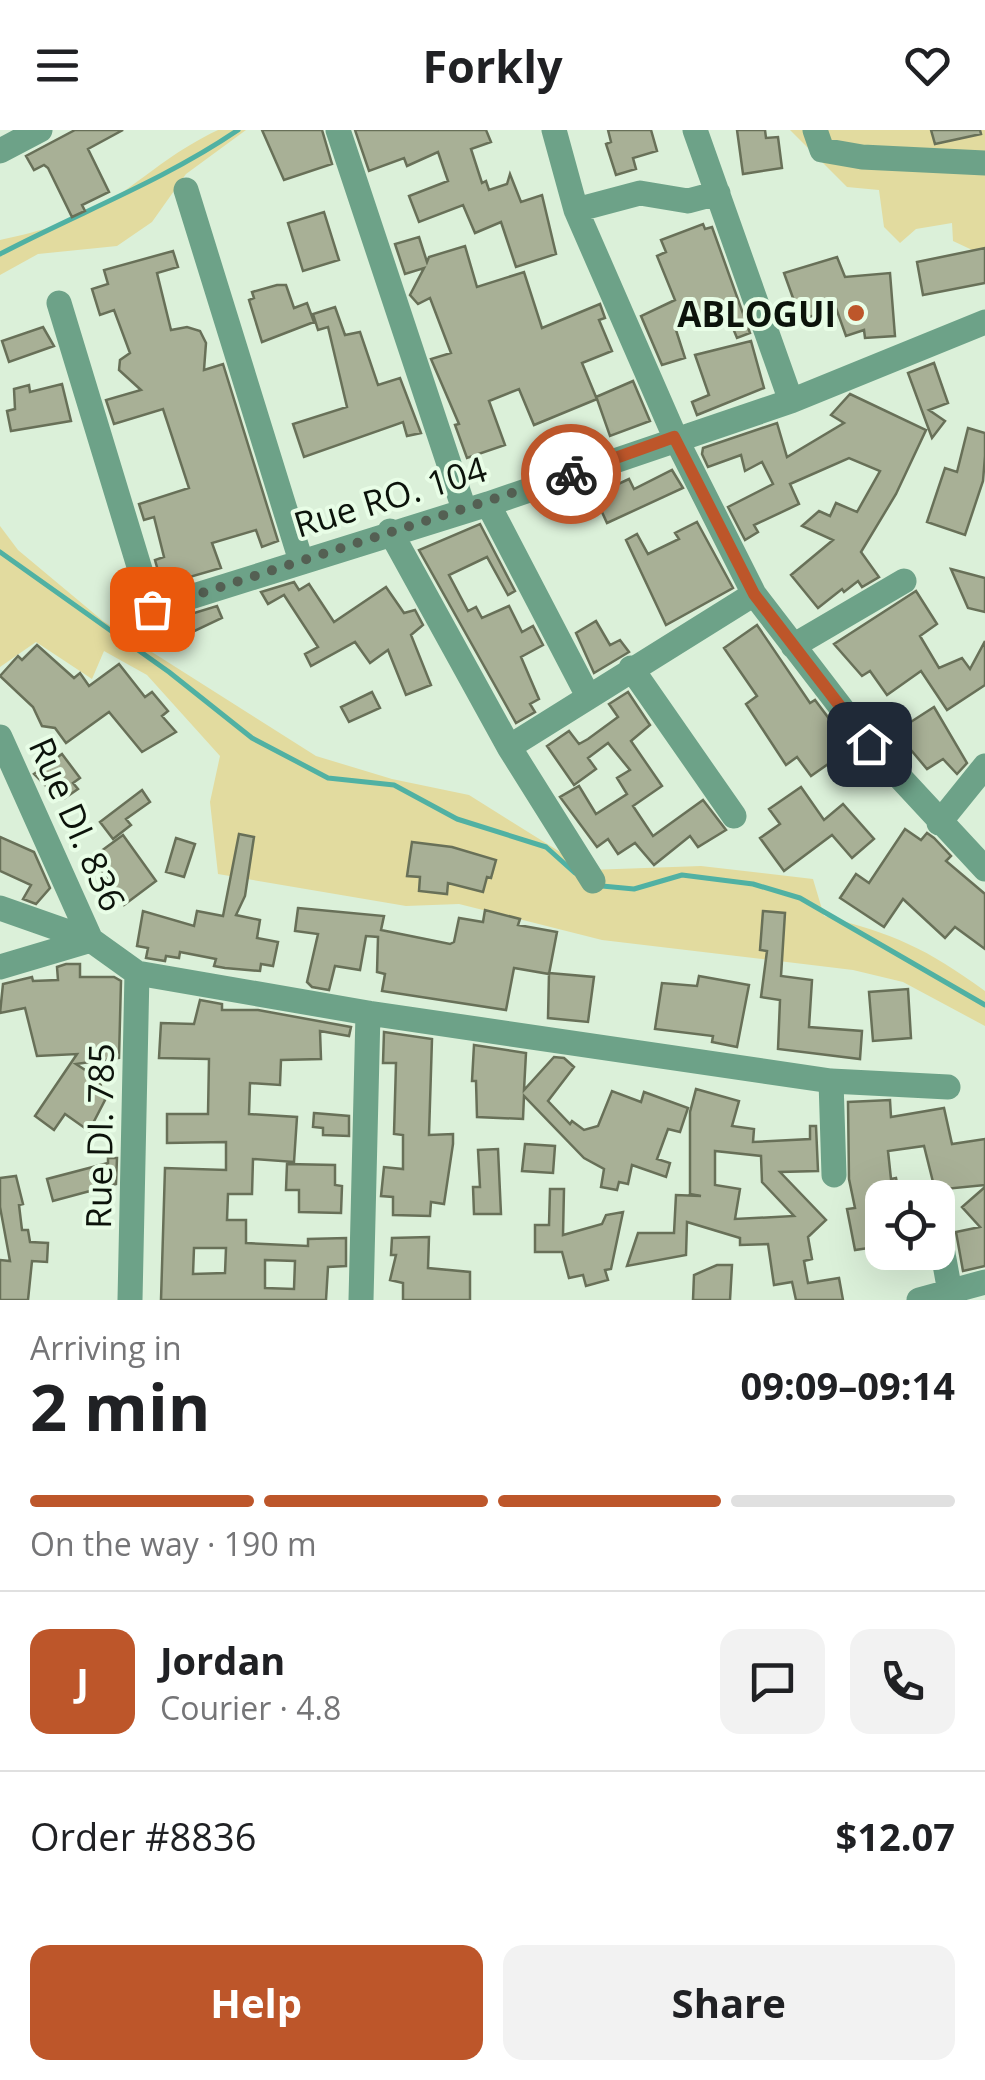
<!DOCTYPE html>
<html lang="en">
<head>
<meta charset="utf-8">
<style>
	:root { --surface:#fff; --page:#f2f2f2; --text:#202124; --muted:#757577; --line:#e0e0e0; --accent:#bd562a }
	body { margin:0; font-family:"Open Sans",sans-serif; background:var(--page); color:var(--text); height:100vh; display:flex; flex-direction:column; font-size:38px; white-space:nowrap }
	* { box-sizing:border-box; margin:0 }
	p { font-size:32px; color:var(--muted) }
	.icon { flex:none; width:55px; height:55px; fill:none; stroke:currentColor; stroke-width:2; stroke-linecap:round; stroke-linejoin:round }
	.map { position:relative; height:1170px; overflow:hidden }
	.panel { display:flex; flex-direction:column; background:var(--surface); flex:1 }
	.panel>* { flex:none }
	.buttons { position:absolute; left:865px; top:1050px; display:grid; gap:20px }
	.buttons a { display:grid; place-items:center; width:90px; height:90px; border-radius:20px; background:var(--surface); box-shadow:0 10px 40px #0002; font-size:50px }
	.pin { position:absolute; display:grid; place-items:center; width:85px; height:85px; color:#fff; margin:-42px; border-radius:20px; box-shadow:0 5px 15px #0006 }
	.courier { position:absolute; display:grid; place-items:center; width:100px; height:100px; margin:-50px; border:8px solid #bd562a; border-radius:50%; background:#fff; color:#222; box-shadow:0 2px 12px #0007 }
	.headline em { font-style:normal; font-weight:700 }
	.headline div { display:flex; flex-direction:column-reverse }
	.headline { display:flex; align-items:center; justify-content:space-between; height:170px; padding:0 30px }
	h1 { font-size:65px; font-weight:700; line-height:75px }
	.bar { display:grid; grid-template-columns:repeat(4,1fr); gap:15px 10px; align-content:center; height:120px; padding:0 30px }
	.bar i { height:12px; border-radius:8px; background:var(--line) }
	.bar .active { background:var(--accent) }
	.bar p { grid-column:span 4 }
	.line { display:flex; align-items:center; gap:25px; padding:0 30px; border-top:2px solid var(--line) }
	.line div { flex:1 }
	.round { display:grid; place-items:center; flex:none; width:105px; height:105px; border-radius:20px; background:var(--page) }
	.cta { display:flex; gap:20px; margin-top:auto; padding:20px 30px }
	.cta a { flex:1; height:115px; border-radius:20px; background:var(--accent); color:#fff; font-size:40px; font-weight:700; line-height:115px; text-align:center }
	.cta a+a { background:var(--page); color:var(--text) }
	header { display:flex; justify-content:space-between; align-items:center; height:130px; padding:0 30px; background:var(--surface); font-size:45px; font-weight:700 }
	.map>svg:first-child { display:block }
	.green { fill:#e2db9f }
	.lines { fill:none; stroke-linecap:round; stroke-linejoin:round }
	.stream { stroke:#50b1a3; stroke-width:5 }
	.building { fill:#a8b096; stroke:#687058; stroke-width:2.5; fill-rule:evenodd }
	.minor { stroke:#6da288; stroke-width:25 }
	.done { stroke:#546053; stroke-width:10; stroke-dasharray:0 18 }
	.route { stroke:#bd562a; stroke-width:12 }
	.poi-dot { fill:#bd562a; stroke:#e8fde6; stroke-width:4 }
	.labels { text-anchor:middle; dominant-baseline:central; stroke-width:8; stroke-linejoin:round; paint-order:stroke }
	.poi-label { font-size:35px; font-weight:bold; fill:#0c130b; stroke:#e8fde6; text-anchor:end }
	.street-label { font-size:35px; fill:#0c130b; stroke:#e8fde6 }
</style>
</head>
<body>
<header><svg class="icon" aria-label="menu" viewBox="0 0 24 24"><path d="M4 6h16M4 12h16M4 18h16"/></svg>Forkly<svg class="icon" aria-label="heart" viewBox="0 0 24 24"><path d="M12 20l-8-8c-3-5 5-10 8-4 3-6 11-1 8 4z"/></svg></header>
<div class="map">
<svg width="985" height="1170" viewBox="0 0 985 1170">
	<rect width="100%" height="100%" fill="#dbf0d9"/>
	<path class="green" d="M218,0H246L186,44L152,92L117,116L38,124L0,145V110C41,101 84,90 119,65C154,40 178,19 218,0Z
		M790,0H985V126L953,111L952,93L916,99L900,113L884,97L879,60L847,57Z
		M0,396L18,420L103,491L316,626L392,649L469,665L589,740L701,736L813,749L824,786C894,804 926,818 985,861V896L903,852L853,840L602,810L459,774L406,776L218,744L210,672L220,626L147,545L104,521L92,549L36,512L0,537Z"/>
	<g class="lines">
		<path class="stream" d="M0,124C80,82 163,51 238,0
			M0,422L169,542L252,608L328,648L394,655L457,689L546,717L575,743
			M602,756L634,759L682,745L753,754L800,768L985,875"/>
	</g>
	<path class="building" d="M75,0H123L88,19L109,62L82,75L85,81L72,87L48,38L44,35L34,40L26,26Z
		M262,0H322L332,34L284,50Z
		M355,0H486L491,12L471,19L482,53L486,51L489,60L507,54L510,44L521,72L542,65L556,124L516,137L501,92L475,103L463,75L419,92L409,66L448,51L438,22L407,36L404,28L369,41Z
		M608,0H651L657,21L633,28L636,39L616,45L606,14L611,12Z
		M737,0H765L766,8L778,7L782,38L743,44Z
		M931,0H980L981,4L935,14Z
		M324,82L339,130L303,141L288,93Z
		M703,94L705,99L712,97L750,203L737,208L723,174L675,197L685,228L662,235L641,186L675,170L657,126L666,122L661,110Z
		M419,107L427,132L429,127L465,116L477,157L524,142L542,198L600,174L605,188L599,190L612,221L582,233L596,267L633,251L650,291L610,306L597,269L534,295L519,259L489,271L505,315L467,328L455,295L459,294L431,229L451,223L430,168L418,174L410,165L424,138L405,144L395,114Z
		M985,118V153L923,165L917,132Z
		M173,121L178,137L157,143L171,200L187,197L200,201L206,213L204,240L223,234L278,411L262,417L256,400L212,413L221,438L162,455L155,430L164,427L154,387L144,390L139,374L189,358L163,279L114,294L106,270L141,260L119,240L120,230L130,223L114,180L100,185L92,159L108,154L104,140Z
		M837,127L845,147L890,143L895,206L865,208L864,200L846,206L836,178L782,196L775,177L793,168L784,143Z
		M277,155H286L294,178L307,173L314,192L262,212L249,170L254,168L252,162Z
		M335,177L345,205L360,202L378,255L400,248L421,303L407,306L403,292L304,327L293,294L347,277L328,197L318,200L313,184Z
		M43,197L54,216L9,232L2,211Z
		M751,211L764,258L697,285L692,272L709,265L695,225Z
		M934,233L948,273L929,280L945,291L932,308L908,243Z
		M62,254L71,291L11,301L7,281L15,279L14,259L29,255L30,262Z
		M850,264L926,300L896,364L861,422L879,447L862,457L858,451L844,462L842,459L818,478L791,445L833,410L802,396L819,381L830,386L836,373L857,382L880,341L849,328L790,354L799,374L754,395L758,402L745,410L728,377L773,354L762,332L745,341L741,325L708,337L702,324L703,318L777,293L787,327L844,293L831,285Z
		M968,298L985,303V326L983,351L965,405L927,392L945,338L957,342Z
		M672,340L683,358L607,393L596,369L605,364L603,361L629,349L634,359Z
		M697,392L733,458L666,495L626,410L637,404L648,424L679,409L675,403Z
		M480,394L515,461L508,465L487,427L449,445L468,481L476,477L482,488L509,476L522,502L533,496L543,515L521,527L539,569L530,574L535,582L516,593L419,420Z
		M951,439L985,448V482L968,478Z
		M294,452L299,460L309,454L334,492L386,457L404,483L415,480L423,495L411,505L431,555L406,565L388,520L370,533L355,512L311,536L305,524L318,517L284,465L268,474L261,462Z
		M916,461L937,494L920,506L939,538L962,528L970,539L985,511V555L947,580L921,541L887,565L870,541L862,546L834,514Z
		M217,476L222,488L167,514L158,494Z
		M596,491L610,515L620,510L629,522L594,543L576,503Z
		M757,495L810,573L815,570L845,610L836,619L841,625L811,646L797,627L786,635L746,574L757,566L724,518Z
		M37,515L74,548L80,543L89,556L119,534L145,567L152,562L168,581L162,586L176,602L142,622L109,582L66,613L55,598L42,596L33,577L0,546L18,526L22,530Z
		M372,562L380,578L349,592L341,577Z
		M628,562L650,595L631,611L662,656L633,676L653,706L703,670L726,700L698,717L690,706L654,735L635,713L618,724L608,709L597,717L560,667L579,656L596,684L627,664L617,648L630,640L608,613L588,628L596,639L574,655L547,616L569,601L579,614L588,609L618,587L609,574Z
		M934,577L967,633L957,644L943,629L927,639L905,613L909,611L903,602L906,595Z
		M62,624L80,648L73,653L78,659L65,668L62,663L55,665L34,644Z
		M801,657L824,690L843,674L874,709L852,728L832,705L784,741L760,708L780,694L769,679Z
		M142,660L150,672L126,689L131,695L113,709L100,692Z
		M905,699L921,710L927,703L934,708L951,726L946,731L985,764V819L955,797L945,808L903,769L884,797L840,768L856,744L869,753Z
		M239,704L254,707L245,766L236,785L260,790L257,808L278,812L273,836L261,834L260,841L225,838L214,836L216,829L180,822L179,828L166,826L165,831L146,828L148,818L137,816L143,781L194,796L197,781L223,786Z
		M123,705L156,751L124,775L93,727Z
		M0,707L34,722L50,758L36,774L23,769L31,755L0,741Z
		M176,708L195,714L184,747L166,742Z
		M412,712L452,717L496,730L491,748L487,747L483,762L448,753L447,764L419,761L420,747L407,746Z
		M298,778L384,786L381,800L450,814L454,812L459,788L483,792L485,780L520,789L518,795L557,802L549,844L514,838L506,880L382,861L385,844L377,842L378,807L366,806L360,840L335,836L329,860L312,857L307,852L318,804L295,801Z
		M763,781L785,783L781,846L812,850L809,897L862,901L860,929L778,919L780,870L761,867L767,821L760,820Z
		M66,834H80V847H114L121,851L119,928L76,934L99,949L105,970L89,1001L65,984L54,1000L35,986L77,924L37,926L25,878L0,883L3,854L32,847L33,851L58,850L57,837Z
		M549,843L594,847L588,892L548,888Z
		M699,846L749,855L737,917L712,912L713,906L655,899L662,853L697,856Z
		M908,859L911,908L873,911L869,862Z
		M200,870L222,874V880H258L351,897L349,906L320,901L321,929L281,930L280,955L250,953L249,984L297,987L294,1032L253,1029L252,1064H228L227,1090H246V1113L308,1116V1109L346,1108V1136L328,1137L326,1170H161L165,1038L226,1040V1012L167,1013V984H208L209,929L159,928L161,893L194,894ZM194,1118H226L225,1143L193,1144ZM265,1130L295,1131L294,1159L265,1158Z
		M384,902L432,909L429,1005L453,1004V1014L444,1074L431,1072L430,1086L393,1085V1067L381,1066L384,1037L403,1039V1005L394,1004L396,933H383Z
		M474,915L526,923L524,960L554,927L564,928L574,937L548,971L570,994L572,991L584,1000L598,996L612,961L641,972L644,962L688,978L680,1002L668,999L657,1029L670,1033L666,1047L632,1035L628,1054L619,1052L617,1060L601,1057L604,1039L584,1028L524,966L523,989L477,987L476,951H472Z
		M696,959L739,971L732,996L754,999L753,1012L810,1009V996H816L818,1041L780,1042L826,1090L808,1107L812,1129L804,1131L808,1153L839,1148L843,1170H796L792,1152L774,1155L768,1114L740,1115V1108L687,1092L686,1125L627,1136L638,1103H674L676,1065L701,1066L690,1064V982ZM715,1021L761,1026L762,1052L794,1086L735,1089L740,1059L715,1055Z
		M890,970L891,987L944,978L952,1014L985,1009V1055L935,1060L924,1016L888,1021L891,1049L896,1048L900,1068H882V1116L855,1120L847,1079L855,1078L849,1049L848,972Z
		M314,983L349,986V1006L323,1005V998L313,997Z
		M525,1014L555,1016L553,1043L522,1041Z
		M498,1019L501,1084H474L473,1057H480L478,1020Z
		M108,1028H117L116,1054L53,1071L47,1049L108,1033Z
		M287,1034L335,1035V1055L342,1056L341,1083L299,1082V1060H286Z
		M16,1046L23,1074L19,1075L22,1100H28L30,1112L48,1113L47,1132L32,1131L28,1170H0V1130L10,1131L0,1077V1048Z
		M985,1057V1136L963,1141L956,1102L980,1097L962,1077Z
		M550,1059H564L563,1105L602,1094L606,1085L623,1082L611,1139L605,1140L608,1150L586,1156L583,1145L569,1148L562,1122H535V1095H549Z
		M429,1107L428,1138L470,1142V1170H403V1153L390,1150L396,1125H391L392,1108Z
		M717,1135H732L730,1170H693L694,1145Z"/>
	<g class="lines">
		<path class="minor" d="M338,0L464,379
			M554,0L576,80L675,307L754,464L869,614L985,739
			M695,0L791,271
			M815,0L822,20L862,27L985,33
			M0,21L40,0
			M186,60L301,431
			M576,80L640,63L688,71L718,63
			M59,173L152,479L488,374L791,271L985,192
			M488,374L588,566
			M390,401L509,617L593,751
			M793,516L904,451
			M631,538L734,686
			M0,607L91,810L0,837
			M509,617L754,464
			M939,693L985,636
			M0,778L91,810L137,843L368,883L831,951L948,957
			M831,951L834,1045
			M938,1096L950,1162
			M130,1170L137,843
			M361,1170L368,883
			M919,1170L985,1152"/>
	</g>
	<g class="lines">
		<path class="done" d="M152,479L571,344"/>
		<path class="route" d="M571,344L674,307L754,464L869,614"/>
	</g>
	<circle class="poi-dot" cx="856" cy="183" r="10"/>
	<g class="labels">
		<g class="poi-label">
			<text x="836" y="183">ABLOGUI</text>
		</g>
		<g class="street-label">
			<text transform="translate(390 366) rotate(-17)">Rue RO. 104</text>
			<text transform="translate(78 694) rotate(66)">Rue DI. 836</text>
			<text transform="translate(99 1006) rotate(-89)">Rue DI. 785</text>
		</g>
	</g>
</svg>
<div class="buttons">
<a><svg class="icon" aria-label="locate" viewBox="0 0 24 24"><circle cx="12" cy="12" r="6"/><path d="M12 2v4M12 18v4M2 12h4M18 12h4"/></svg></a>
</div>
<div class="pin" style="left:152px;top:479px;background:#ea580c"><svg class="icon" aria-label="bag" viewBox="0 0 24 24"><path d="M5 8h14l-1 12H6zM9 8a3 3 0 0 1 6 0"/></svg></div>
<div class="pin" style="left:869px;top:614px;background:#1f2937"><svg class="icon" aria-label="home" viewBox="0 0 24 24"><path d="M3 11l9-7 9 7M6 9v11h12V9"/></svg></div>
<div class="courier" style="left:571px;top:344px"><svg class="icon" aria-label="bike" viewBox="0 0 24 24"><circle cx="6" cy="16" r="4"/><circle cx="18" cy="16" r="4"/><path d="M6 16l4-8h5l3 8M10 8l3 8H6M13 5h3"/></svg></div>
</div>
<section class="panel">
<div class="headline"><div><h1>2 min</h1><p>Arriving in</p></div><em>09:09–09:14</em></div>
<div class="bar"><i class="active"></i><i class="active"></i><i class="active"></i><i></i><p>On the way · 190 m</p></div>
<div class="line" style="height:180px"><b class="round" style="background:var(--accent);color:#fff">J</b><div><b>Jordan</b><p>Courier · 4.8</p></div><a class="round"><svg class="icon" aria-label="chat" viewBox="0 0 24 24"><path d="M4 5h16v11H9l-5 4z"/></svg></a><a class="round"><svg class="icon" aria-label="phone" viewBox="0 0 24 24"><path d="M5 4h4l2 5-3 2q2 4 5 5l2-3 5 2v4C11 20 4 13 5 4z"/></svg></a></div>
<div class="line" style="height:130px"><div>Order #8836</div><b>$12.07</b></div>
<div class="cta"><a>Help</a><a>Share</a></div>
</section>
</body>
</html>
